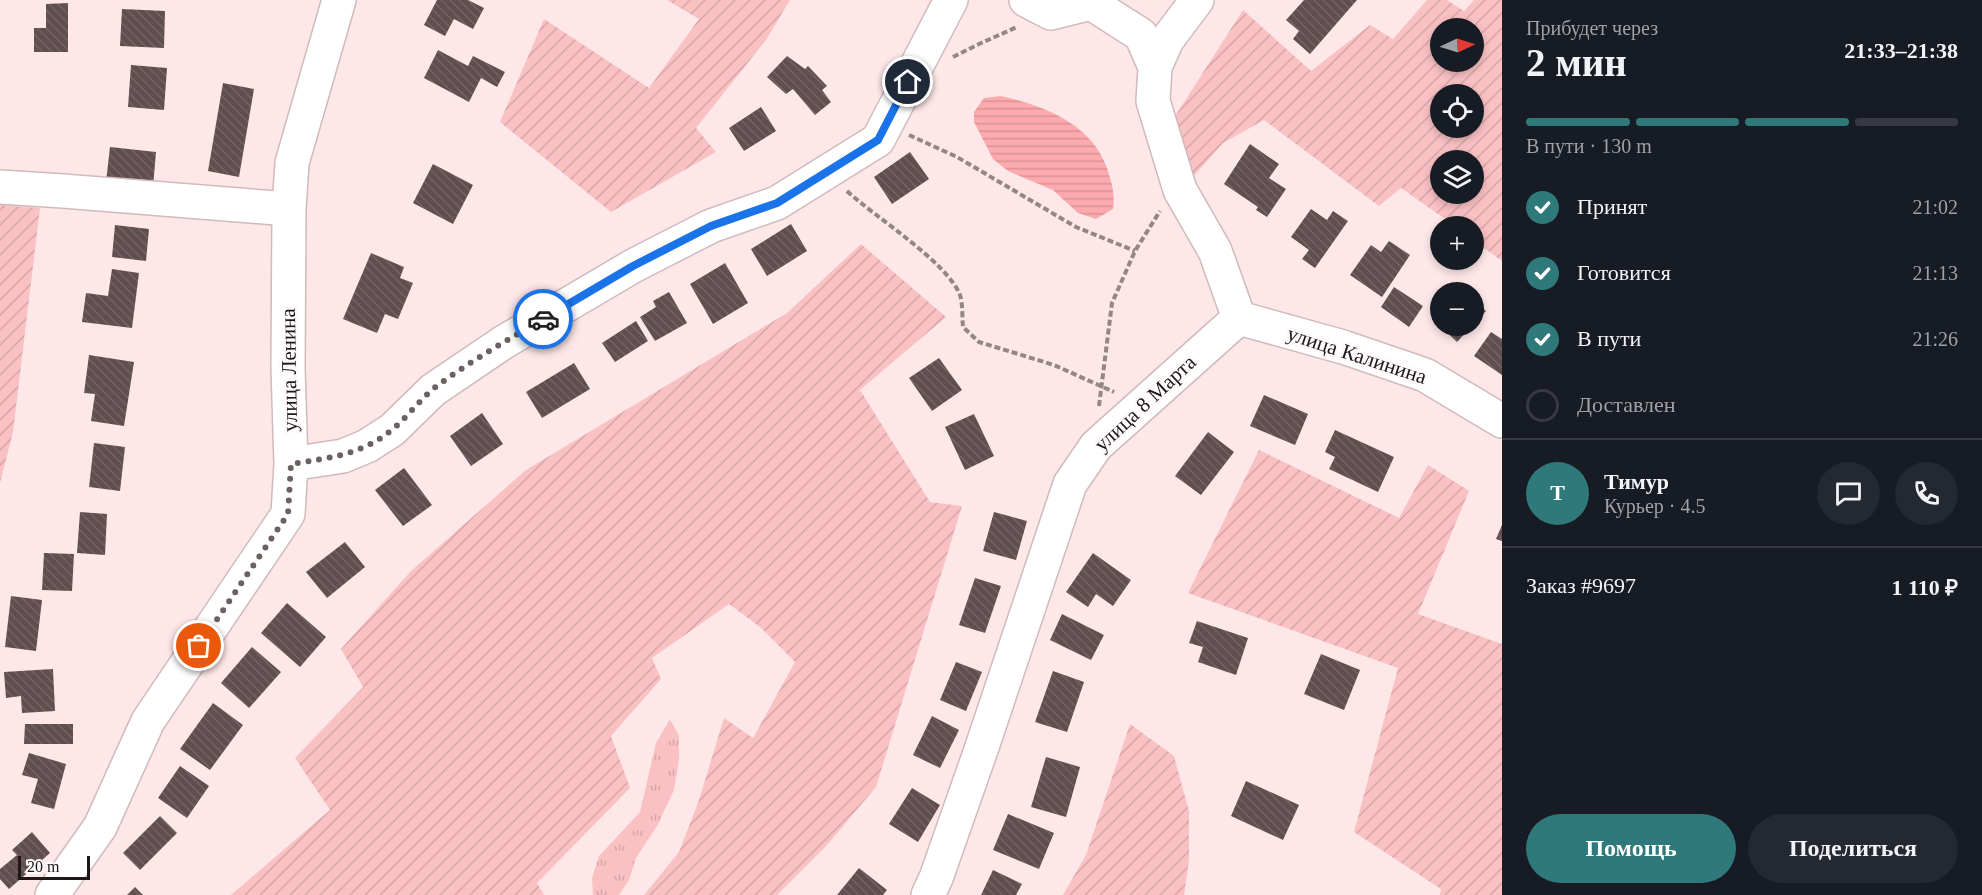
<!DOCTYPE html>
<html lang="ru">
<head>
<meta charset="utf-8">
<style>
	:root { --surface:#171b24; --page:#242831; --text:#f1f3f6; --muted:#9ea1a6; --line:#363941; --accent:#2f797a }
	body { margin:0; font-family:Georgia,serif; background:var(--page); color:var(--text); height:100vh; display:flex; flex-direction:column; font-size:22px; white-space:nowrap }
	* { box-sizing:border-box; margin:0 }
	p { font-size:20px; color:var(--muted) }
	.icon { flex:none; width:33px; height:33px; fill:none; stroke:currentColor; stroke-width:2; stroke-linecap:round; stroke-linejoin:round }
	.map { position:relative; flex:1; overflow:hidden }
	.panel { display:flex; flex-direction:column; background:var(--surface); width:480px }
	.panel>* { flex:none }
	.needle { width:39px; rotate:86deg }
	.fabs { position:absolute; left:1430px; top:18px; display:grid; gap:12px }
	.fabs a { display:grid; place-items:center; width:54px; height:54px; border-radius:50%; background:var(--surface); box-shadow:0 3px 9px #0003; font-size:30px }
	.scale { position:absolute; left:18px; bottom:15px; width:72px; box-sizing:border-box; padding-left:6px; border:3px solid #1e1717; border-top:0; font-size:16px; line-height:21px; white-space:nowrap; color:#1e1717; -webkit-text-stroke:4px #fef9fa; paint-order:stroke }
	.pin { position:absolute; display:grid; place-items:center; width:51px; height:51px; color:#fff; margin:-26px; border:3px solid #fff; border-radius:50%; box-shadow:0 2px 6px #0007 }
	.courier { position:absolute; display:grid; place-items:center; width:60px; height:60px; margin:-30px; border:4px solid #1a73e8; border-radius:50%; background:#fff; color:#222; box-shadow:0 2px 8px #0007 }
	.headline em { font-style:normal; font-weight:600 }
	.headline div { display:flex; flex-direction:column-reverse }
	.headline { display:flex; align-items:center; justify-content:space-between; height:102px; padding:0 24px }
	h1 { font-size:39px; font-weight:600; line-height:45px }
	.bar { display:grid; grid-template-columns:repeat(4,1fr); gap:9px 6px; align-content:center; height:72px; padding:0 24px }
	.bar i { height:8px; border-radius:4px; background:var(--line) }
	.bar .current { background:var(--accent) }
	.bar p { grid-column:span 4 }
	.line { display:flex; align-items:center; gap:15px; padding:0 24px; border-top:2px solid var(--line) }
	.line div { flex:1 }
	.round { display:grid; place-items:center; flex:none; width:63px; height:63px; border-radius:32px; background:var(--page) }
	ol { padding:0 24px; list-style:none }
	li { display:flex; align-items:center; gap:18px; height:66px }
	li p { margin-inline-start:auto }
	li .icon { padding:6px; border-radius:50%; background:var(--accent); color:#fff; stroke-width:4 }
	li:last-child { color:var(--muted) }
	li i { width:33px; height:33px; border:3px solid var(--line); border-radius:50% }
	.cta { display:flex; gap:12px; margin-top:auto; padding:12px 24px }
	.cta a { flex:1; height:69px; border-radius:36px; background:var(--accent); color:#fff; font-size:24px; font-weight:600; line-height:69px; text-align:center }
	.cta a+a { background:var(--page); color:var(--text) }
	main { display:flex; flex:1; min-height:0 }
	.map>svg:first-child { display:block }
	.grass { fill:url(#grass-tufts) }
	.garden { fill:url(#garden-furrows); fill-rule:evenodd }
	.water { fill:url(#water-rules) }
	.building { fill:url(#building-back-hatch) }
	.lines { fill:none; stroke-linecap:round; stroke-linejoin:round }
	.minor-casing { stroke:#d0baba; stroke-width:36 }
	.path { stroke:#958686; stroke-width:4; stroke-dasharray:6 3; stroke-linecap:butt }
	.minor { stroke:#fff; stroke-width:33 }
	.done { stroke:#6c6060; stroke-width:6; stroke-dasharray:0 10.8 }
	.route { stroke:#1a73e8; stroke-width:8 }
	.labels { text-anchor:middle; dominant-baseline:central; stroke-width:6; stroke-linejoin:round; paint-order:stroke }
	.street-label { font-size:21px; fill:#1e1717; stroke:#fef9fa }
</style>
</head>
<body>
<main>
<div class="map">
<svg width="1502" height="895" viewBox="0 0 1502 895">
	<defs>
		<pattern id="grass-tufts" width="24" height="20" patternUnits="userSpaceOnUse" patternTransform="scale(1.5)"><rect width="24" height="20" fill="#fac1c3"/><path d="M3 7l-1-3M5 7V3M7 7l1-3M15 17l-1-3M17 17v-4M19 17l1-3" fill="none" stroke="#d6a5a7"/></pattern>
		<pattern id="garden-furrows" width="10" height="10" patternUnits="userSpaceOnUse" patternTransform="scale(1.5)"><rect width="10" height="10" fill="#fac1c3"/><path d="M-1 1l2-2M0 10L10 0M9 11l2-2" fill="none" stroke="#d6a5a7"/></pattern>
		<pattern id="water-rules" width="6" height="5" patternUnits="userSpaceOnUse" patternTransform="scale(1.5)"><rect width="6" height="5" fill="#fcaaad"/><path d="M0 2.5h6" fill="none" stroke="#d89294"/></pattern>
		<pattern id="building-back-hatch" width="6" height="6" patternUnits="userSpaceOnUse" patternTransform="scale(1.5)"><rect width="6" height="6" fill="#614e4f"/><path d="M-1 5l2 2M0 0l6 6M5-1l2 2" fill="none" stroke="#736364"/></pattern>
	</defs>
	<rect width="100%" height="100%" fill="#fee7e8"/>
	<path class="grass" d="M670,719L679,736V759L674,790L657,826L636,858L629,880L619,895H593L592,878L599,856L640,812L656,743Z"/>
	<path class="garden" d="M667,0H790L766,40L696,128L716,152L611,212L500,122L544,19L649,88L699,19Z
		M1427,0H1447L1464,11L1474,0H1502V261L1473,240V226H1455L1401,188L1379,206L1264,120L1223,143L1192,178L1172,121L1243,10L1311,71L1370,25L1393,39ZM1440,28H1473V62H1440ZM1440,94H1473V128H1440ZM1440,160H1473V194H1440Z
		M0,205L40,208L13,432L0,483Z
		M861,244L946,317L860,390L930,502L962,506L876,787L827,845L777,895H644L679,852L699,800L724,718L753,738L795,662L760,627L729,604L652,658L661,679L611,736L630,788L537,883L544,895H231L330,810L295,758L363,687L341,649L411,571L526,470L787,313Z
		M1259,450L1399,518L1428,465L1469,491L1418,614L1502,644V895H1440L1441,889L1354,832L1398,668L1188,593Z
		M1130,724L1174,756L1189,811V860L1184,895H1063L1086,855Z"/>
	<path class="water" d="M1001,96C1044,106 1091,123 1107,168C1112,185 1115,191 1113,209L1096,219L1078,213L1053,190L1008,171L993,159L974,122V112L984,98Z"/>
	<path class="building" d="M437,0H468L484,8L473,29L454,19L445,36L424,25Z
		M1304,0H1357L1310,54L1293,39L1299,31L1286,20Z
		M68,3V52H34V28H46V4Z
		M122,9L165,11L164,48L120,46Z
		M438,50L468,66L473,56L505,72L497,87L481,78L469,102L424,78Z
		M787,56L805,69L808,66L827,86L822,90L831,102L815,115L793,89L786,94L767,77Z
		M131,65L167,68L164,110L128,107Z
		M223,83L254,89L239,177L208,171Z
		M761,107L776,131L744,151L729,128Z
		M1250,144L1279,164L1269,178L1286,189L1267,217L1256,210L1258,207L1224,184Z
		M110,147L156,152L153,187L106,182Z
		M910,152L929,179L892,204L874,177Z
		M433,164L473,185L453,224L413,203Z
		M1311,209L1327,220L1333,211L1348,221L1315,268L1302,259L1309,250L1291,237Z
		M791,224L807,251L767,276L751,249Z
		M115,225L149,229L146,261L112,257Z
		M1389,241L1410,255L1382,297L1350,275L1371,245L1381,252Z
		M371,253L404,267L400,278L413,283L398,319L385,314L377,333L343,319Z
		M725,263L748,303L713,324L690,284Z
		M112,269L139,273L132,328L82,322L86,293L108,296Z
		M1394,287L1423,306L1409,327L1381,307Z
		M669,292L687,323L655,341L640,317L656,307L653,301Z
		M1473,299L1486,311L1473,325Z
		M1440,319V326H1472L1457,342L1437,323Z
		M636,321L648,341L615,362L602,343Z
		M1491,332L1502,339V375L1474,356Z
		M89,355L134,362L124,426L91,421L95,394L84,393Z
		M939,358L962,390L932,411L909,378Z
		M574,363L590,389L542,418L526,392Z
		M1264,395L1308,414L1295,445L1250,426Z
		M482,413L503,444L471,466L450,436Z
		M974,414L994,456L965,470L945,427Z
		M1335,430L1394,457L1378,492L1329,469L1335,457L1325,452Z
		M1208,432L1234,452L1201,495L1175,476Z
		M94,443L125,447L120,491L89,487Z
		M404,468L432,505L403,526L375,490Z
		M80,512L107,514L105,555L77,553Z
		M994,512L1027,521L1016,560L983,551Z
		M1502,525V541L1496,539Z
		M345,542L365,567L327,598L306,572Z
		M44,553L74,554L72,591L42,590Z
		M1093,553L1131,580L1113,606L1096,594L1088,607L1066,592Z
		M975,578L1001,586L985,633L959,625Z
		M11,596L42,600L36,651L5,647Z
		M287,603L326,637L300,667L261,633Z
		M1062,614L1104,635L1091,660L1050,640Z
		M1197,621L1248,638L1236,675L1198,662L1203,647L1189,643Z
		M252,647L281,672L249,708L221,683Z
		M1321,654L1360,670L1344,710L1304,694Z
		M956,662L982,672L966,711L940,700Z
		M53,669L55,711L22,713L21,696L6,698L4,672Z
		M1053,671L1084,682L1067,732L1035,722Z
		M213,703L243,725L210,770L180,749Z
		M932,716L959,730L940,768L913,755Z
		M25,724H73V744H24Z
		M29,753L66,764L54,809L31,803L38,779L22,775Z
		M1046,757L1080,767L1066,817L1031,807Z
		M180,766L209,786L187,818L158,798Z
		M1246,781L1299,805L1283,840L1231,816Z
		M912,788L940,805L918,842L889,824Z
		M1008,814L1054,833L1039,869L993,850Z
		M160,816L177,833L140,870L123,853Z
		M32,832L50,853L9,889L0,879V869L17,855L12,850Z
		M859,868L887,890L883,895H837Z
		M993,870L1022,884L1016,895H981Z
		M135,887L143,895H127Z"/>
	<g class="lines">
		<defs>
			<path id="minor" d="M1026,0L1051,13L1091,3L1097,0
				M1091,3L1141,35L1155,67
				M0,187L63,191L289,209
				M1239,318L1343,347L1425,375L1502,421
				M291,464L343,456L367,446L392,430L433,390L504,342L633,266L711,226L777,203L878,140L951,0
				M52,895L100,827L148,721L288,514L291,464L288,368L289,209L292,163L339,0
				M928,895L936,878L982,747L1070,484L1096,446L1239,318L1215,251L1180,190L1153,101L1155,67L1167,40L1197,0"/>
		</defs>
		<use href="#minor" class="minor-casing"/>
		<path class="path" d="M953,57L979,44L1017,27
			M909,135L957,157L1076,227L1135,251
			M847,191C875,217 947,262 960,295C963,304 962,317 963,327L979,342L1054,365L1114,392
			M1099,406L1112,303L1135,251L1160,211"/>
		<use href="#minor" class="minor"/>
	</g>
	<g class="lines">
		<path class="done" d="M199,646L288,514L291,464C329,458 363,455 394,428C408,416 419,401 433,389C467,363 506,341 543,319"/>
		<path class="route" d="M543,319L633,266L711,226L777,203L878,140L908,82"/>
	</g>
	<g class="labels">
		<g class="street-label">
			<text transform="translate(1357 355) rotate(18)">улица Калинина</text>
			<text transform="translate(289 370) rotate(-91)">улица Ленина</text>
			<text transform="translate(1145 403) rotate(-43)">улица 8 Марта</text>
		</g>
	</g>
</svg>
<div class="fabs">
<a><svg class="needle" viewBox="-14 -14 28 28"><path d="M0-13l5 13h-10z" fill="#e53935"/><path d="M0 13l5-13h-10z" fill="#9ea1a6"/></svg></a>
<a><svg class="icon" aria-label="locate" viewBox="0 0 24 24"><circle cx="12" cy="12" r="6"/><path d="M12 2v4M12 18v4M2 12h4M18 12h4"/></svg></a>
<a><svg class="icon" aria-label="layers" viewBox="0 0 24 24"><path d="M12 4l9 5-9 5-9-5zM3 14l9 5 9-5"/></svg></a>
<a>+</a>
<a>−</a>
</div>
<div class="scale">20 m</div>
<div class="pin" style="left:199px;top:646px;background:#ea580c"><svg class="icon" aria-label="bag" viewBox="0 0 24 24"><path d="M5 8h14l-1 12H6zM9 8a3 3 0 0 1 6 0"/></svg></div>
<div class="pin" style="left:908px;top:82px;background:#1f2937"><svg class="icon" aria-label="home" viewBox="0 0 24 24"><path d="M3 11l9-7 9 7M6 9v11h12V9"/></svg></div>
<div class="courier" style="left:543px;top:319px"><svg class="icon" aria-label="car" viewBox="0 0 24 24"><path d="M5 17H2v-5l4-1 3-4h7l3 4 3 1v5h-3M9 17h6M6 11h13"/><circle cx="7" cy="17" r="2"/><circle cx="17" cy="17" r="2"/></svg></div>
</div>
<section class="panel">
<div class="headline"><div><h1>2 мин</h1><p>Прибудет через</p></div><em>21:33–21:38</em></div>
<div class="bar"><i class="current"></i><i class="current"></i><i class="current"></i><i></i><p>В пути · 130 m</p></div>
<ol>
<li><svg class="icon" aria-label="check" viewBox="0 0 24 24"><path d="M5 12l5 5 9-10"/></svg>Принят<p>21:02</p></li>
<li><svg class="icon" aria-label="check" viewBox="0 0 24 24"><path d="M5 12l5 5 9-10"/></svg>Готовится<p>21:13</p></li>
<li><svg class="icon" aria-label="check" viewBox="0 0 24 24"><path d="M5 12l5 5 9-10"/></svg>В пути<p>21:26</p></li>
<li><i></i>Доставлен</li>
</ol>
<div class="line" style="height:108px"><b class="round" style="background:var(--accent);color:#fff">Т</b><div><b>Тимур</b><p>Курьер · 4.5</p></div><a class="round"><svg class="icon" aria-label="chat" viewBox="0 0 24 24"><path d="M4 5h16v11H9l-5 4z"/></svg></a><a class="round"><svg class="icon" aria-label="phone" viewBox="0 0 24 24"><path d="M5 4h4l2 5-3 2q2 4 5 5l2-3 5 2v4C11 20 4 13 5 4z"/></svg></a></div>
<div class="line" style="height:78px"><div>Заказ #9697</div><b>1 110 ₽</b></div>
<div class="cta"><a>Помощь</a><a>Поделиться</a></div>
</section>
</main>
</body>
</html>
